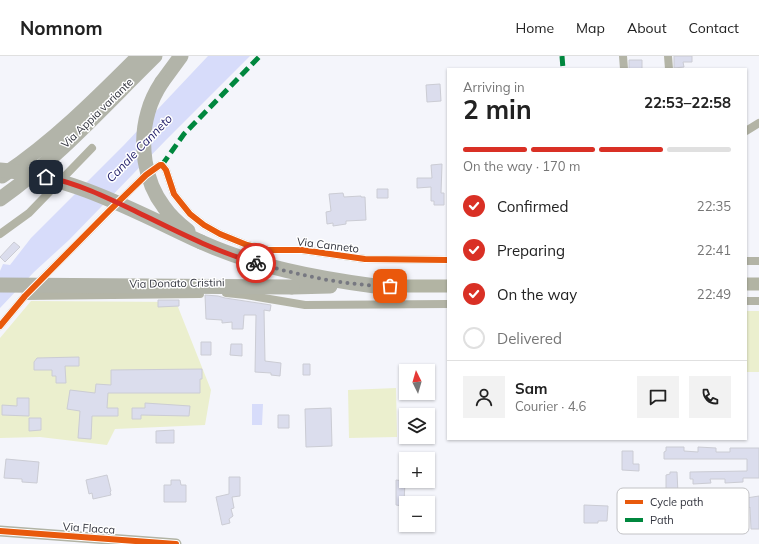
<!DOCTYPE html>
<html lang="en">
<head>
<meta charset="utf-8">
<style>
	:root { --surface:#fff; --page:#f2f2f2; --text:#222; --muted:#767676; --line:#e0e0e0; --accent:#d93025 }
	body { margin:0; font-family:Mulish,sans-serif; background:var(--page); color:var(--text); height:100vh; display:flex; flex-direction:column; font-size:15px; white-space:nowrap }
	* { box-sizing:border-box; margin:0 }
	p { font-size:13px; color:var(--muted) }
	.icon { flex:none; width:22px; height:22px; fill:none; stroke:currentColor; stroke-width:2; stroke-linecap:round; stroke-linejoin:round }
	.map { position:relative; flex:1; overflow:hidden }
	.drawer { position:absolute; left:447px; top:12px; width:300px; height:372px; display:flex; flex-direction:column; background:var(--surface); border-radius:0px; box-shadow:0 1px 3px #0004 }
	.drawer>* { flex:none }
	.needle { width:26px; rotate:355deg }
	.controls { position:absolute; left:399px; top:308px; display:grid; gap:8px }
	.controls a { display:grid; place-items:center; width:36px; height:36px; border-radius:0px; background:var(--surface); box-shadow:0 1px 3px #0004; font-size:20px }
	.pin { position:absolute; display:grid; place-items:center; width:34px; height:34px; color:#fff; margin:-17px; border-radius:8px; box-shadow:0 2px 6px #0006 }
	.courier { position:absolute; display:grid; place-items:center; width:40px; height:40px; margin:-20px; border:3px solid #d93025; border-radius:50%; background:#fff; color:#222; box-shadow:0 1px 5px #0007 }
	.overview em { font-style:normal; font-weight:700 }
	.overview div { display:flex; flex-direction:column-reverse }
	.overview { display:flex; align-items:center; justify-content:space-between; height:68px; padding:0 16px }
	h1 { font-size:26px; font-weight:700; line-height:30px }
	.bar { display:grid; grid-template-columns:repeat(4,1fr); gap:6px 4px; align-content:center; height:48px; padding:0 16px }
	.bar i { height:5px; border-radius:3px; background:var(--line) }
	.bar .current { background:var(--accent) }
	.bar p { grid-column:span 4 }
	.line { display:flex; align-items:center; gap:10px; padding:0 16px; border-top:1px solid var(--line) }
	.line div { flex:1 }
	.round { display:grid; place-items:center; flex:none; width:42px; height:42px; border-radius:0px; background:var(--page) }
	ol { padding:0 16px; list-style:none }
	li { display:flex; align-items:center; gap:12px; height:44px }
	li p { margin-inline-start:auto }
	li .icon { padding:4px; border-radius:50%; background:var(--accent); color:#fff; stroke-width:4 }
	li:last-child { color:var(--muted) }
	li i { width:22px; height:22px; border:2px solid var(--line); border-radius:50% }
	header { display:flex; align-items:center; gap:24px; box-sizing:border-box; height:56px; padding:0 20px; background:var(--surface); border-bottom:1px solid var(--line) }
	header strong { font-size:19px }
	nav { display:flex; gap:22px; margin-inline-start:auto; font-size:14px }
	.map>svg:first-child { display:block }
	.green { fill:#ebefce }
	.water { fill:#d7dcfa }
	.building { fill:#dbdded; stroke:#cbccd4 }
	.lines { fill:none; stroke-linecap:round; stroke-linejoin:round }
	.street { stroke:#b3b4a6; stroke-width:8 }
	.secondary { stroke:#b1b3a4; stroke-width:11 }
	.primary { stroke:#b2b4a3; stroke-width:13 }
	.highway { stroke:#b2b4a9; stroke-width:15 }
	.highway-bridge { stroke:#b2b4a9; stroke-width:15 }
	.quiet { stroke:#00873e; stroke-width:5; stroke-dasharray:10 5; stroke-linecap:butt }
	.cycleway-casing { stroke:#fff; stroke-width:8 }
	.cycleway { stroke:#e8590c; stroke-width:6 }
	.done { stroke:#777881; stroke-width:4; stroke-dasharray:0 7.2 }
	.route { stroke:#d93025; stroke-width:5 }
	.labels { text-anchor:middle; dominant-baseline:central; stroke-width:3; stroke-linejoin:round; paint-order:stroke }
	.street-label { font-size:11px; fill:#33353f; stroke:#fff }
	.water-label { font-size:12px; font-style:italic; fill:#221f6a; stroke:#fff }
	.key { fill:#fff; stroke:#c2c2c5; stroke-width:1 }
	.key-label { font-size:11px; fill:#33353f }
</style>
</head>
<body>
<header>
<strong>Nomnom</strong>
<nav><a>Home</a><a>Map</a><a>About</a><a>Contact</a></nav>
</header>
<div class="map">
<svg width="759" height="488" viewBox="0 0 759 488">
	<rect width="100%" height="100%" fill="#f4f5fb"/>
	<path class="green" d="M31,245L176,246L211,334L205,369L115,373L107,389L40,381L0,382V282Z
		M746,255H759V316H746Z
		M396,332L397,381L349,382L348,334Z"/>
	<path class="water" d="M208,0H250L166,84L69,184L34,216L0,252V215L3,208L10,209L31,182L124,89Z
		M252,348H263L262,369H252Z"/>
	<path class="building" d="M674,0H692V6H683L684,11L674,12Z
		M629,4H642V13H629Z
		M440,28L441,45L427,46L426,29Z
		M442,108L441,137H444V149H434V145H431V131L417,132V122H432L431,109Z
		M377,133H388V142H377Z
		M343,137L344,141L361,140V141H365L366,164L346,165V168L333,170V167L327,168L326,156L331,155L329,138Z
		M14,186L20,191L5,206L0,201Z
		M205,239L218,240L225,242L271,249L270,255L264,254L265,305L281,307L280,320L271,319V317L255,316L256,259H244L243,273H232V266L222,267V264L206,263Z
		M158,244H179V250L158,251Z
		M201,286H211V299H201Z
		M231,288H242V300L230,299Z
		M79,301V310H65L66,327H56V320H52V314H34V306L37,302Z
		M303,308H310V319H303Z
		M202,313V323H200V337H108L107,352H118V360H92L91,383L78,382L80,355L67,353L70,334L95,337L96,328L111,329V314Z
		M17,342H29V360L2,359V349L17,350Z
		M145,347L190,350L189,360L141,359V363H132V352H145Z
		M331,352L332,390L306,391L305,353Z
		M278,359H289V372H278Z
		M29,362H41V374L29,375Z
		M174,374V387H156V375Z
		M666,391H684V395L698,396V391L716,392V396H730V392H759V422H743V426L725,427V423H710L711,427L693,428V423H690V416L747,415V403H664V396L666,395Z
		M622,395H633V408H639V415L622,414Z
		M6,403L39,406L37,427L22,426V423L4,422Z
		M670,416H677L678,438H670V437H666V419L670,418Z
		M107,419L111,435L110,436L111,439L93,443L92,437L89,438L86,424Z
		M229,421H240V440L232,441L234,452L231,453L233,460L229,463L230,467L222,469L216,441L229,438Z
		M171,424H180L181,429H186V446H164V429H171Z
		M396,424L405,425L404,447H403V450L396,449Z
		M759,440V473H751L750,451L741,457L737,452L740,450V443Z
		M584,449L608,450L607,465H598V467H584Z"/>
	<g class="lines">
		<path class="street" d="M623,0L624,13
			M668,0L669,13
			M746,75L759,67
			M0,178L29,157L92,92
			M746,205H759
			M226,237L246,239L305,249L448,248
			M25,240L200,238
			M746,245H759
			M0,270L25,240L109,155L146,119L160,109H162L166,114L174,138L190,158L204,169L220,178L247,189L268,194H302L365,203L448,204"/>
		<path class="secondary" d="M0,475L176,488"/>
		<path class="primary" d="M746,228H759
			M375,230H448"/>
		<path class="highway" d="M162,26L181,0
			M2,120C52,87 96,43 139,0
			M0,143C56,104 106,48 155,0
			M201,186C257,211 315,222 375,230
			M292,231L330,230"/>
		<path class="highway-bridge" d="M162,26C156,35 151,45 148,56C139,87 144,125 164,151C170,160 179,168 188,175
			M0,114C73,120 136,156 201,186
			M0,229L292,231"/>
		<path class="quiet" d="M562,0L563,13
			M162,109L184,78L260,0"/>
		<defs>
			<path id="cycleway" d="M0,270L25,240L109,155L146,119L160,109H162L166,114L174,138L190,158L204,169L220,178L247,189L268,194H302L365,203L448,204
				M0,475L176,488"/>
		</defs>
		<use href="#cycleway" class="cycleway-casing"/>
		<use href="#cycleway" class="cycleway"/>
	</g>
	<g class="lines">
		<path class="done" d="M256,207C299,219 346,230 390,230"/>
		<path class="route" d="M46,121C77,127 106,141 135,155C174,174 214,195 256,207"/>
	</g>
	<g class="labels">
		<g class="street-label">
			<text transform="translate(97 57) rotate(-44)">Via Appia variante</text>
			<text transform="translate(328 189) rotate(7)">Via Canneto</text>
			<text transform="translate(177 227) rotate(-1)">Via Donato Cristini</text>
			<text transform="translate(89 472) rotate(4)">Via Flacca</text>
		</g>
		<g class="water-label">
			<text transform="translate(139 92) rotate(-46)">Canale Canneto</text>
		</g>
	</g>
	<rect x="617" y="432" width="132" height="46" rx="6" class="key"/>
	<rect x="625" y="444" width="18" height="4" fill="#e8590c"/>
	<rect x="625" y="462" width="18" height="4" fill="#00873e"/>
	<g class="key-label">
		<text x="650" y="450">Cycle path</text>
		<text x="650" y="468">Path</text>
	</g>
</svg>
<div class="controls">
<a><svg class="needle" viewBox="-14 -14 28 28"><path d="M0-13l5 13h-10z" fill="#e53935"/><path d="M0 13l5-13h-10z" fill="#767676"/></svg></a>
<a><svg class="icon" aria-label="layers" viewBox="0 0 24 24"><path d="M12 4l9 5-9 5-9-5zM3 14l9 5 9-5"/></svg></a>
<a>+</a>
<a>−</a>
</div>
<div class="pin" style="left:390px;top:230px;background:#ea580c"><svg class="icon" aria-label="bag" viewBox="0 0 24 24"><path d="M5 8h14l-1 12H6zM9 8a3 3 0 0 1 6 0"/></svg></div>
<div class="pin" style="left:46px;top:121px;background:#1f2937"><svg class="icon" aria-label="home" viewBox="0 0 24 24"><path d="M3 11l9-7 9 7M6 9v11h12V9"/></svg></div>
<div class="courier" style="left:256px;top:207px"><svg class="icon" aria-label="bike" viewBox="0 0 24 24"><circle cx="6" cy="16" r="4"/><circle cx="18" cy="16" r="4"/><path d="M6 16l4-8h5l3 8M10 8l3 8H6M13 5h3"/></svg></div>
<section class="drawer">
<div class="overview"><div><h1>2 min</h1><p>Arriving in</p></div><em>22:53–22:58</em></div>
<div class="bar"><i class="current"></i><i class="current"></i><i class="current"></i><i></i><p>On the way · 170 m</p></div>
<ol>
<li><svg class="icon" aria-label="check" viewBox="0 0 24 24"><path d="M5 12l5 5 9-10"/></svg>Confirmed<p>22:35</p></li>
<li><svg class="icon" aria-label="check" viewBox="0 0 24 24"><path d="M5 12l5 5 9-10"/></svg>Preparing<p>22:41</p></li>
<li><svg class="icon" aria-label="check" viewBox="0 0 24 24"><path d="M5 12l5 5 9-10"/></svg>On the way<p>22:49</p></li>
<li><i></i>Delivered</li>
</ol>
<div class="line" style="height:72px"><a class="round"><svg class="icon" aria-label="person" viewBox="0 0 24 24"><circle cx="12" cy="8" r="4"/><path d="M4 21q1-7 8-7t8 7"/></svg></a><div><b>Sam</b><p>Courier · 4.6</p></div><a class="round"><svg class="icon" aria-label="chat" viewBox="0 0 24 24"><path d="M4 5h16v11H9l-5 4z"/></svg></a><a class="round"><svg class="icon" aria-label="phone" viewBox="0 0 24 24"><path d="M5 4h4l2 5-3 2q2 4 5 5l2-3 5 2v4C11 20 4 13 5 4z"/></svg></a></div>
</section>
</div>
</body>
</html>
